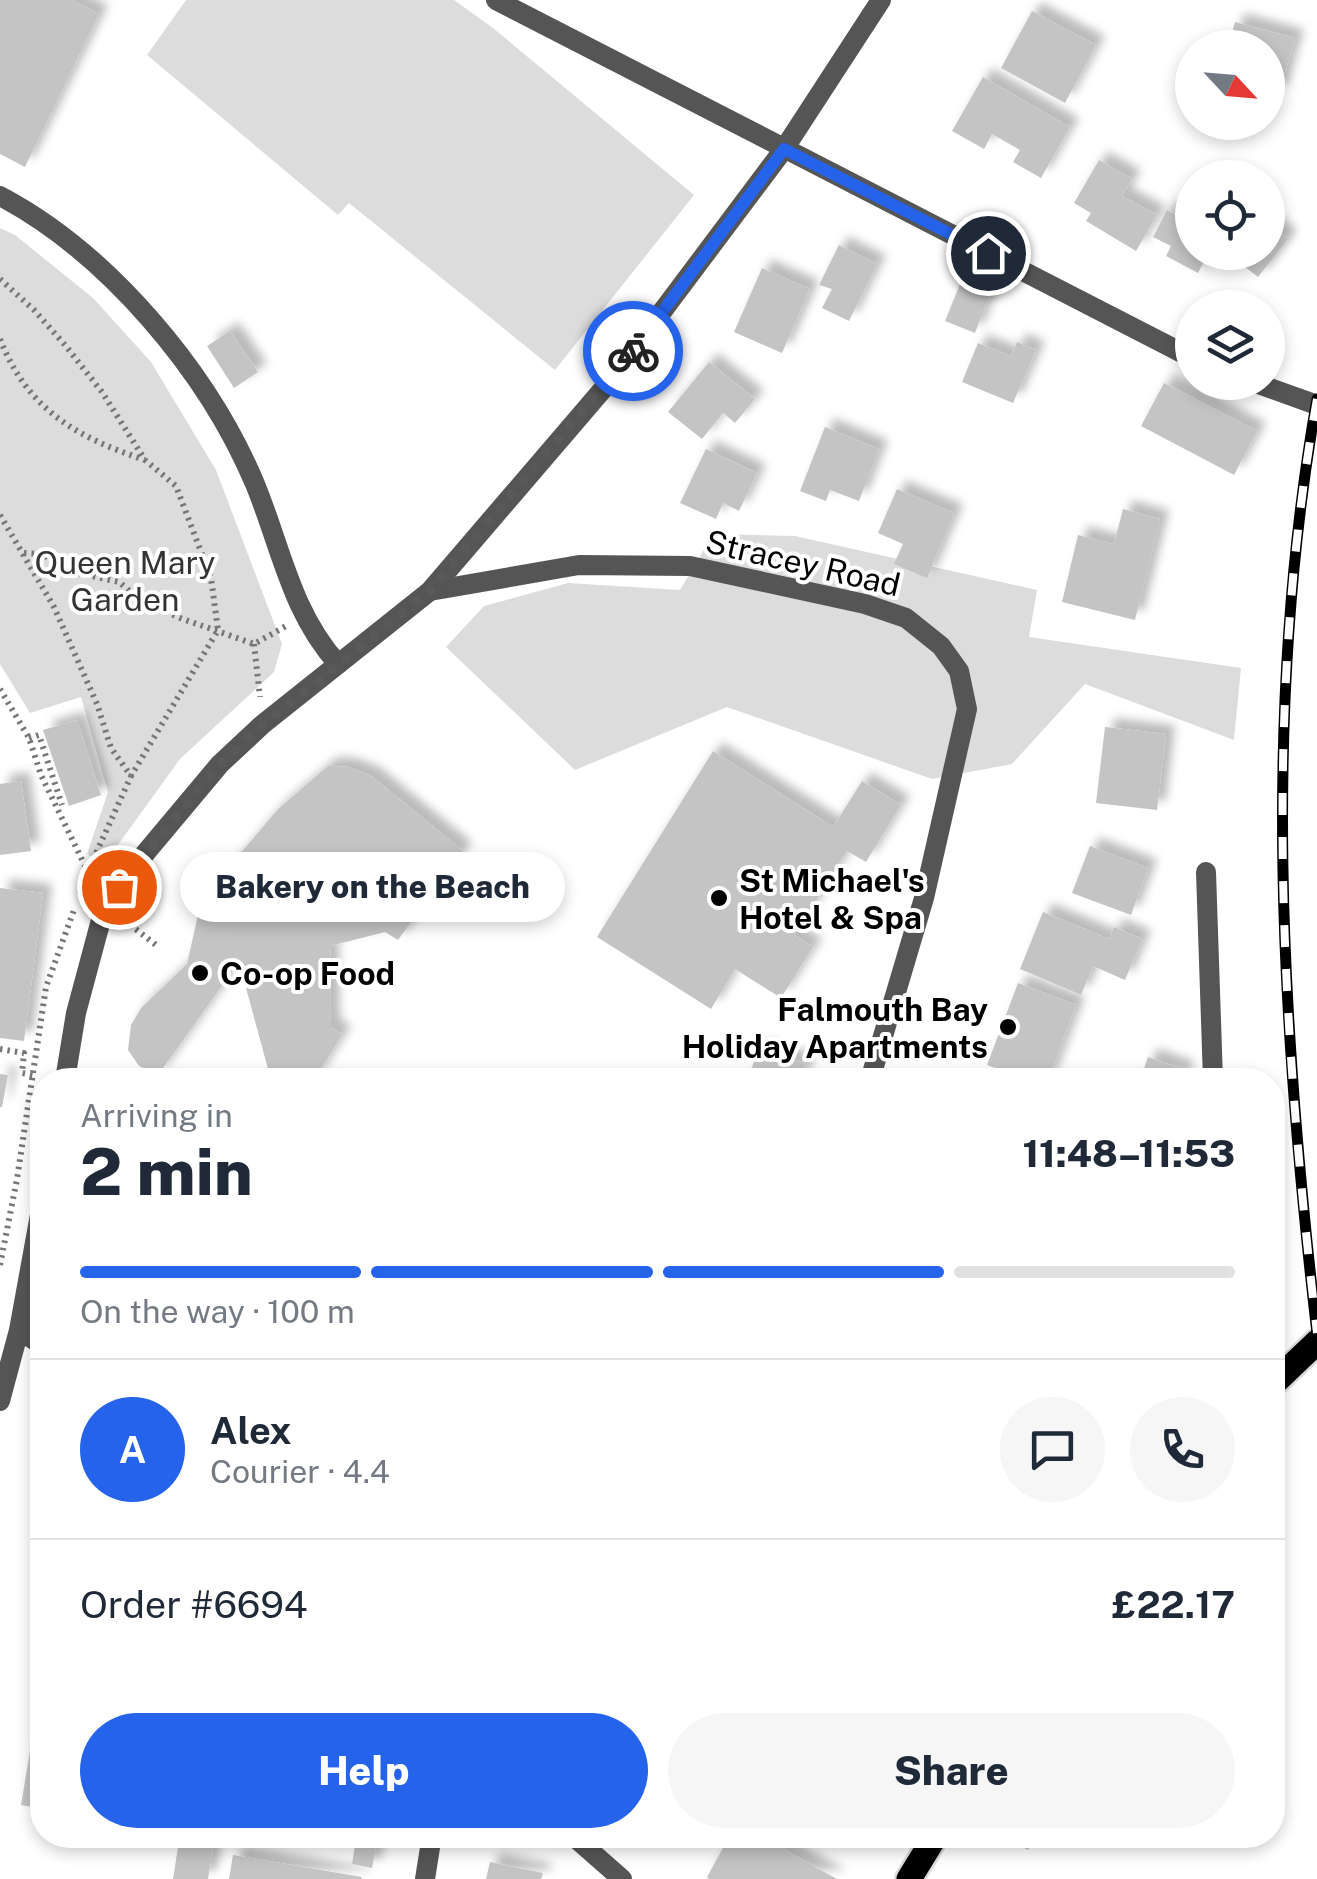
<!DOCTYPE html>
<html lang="en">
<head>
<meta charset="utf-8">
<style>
	:root { --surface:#fff; --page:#f6f6f7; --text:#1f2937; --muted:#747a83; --line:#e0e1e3; --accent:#2563eb }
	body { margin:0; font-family:"Public Sans",sans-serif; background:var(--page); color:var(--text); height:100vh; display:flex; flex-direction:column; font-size:38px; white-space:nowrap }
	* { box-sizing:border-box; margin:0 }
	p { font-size:32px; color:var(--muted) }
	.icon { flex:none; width:55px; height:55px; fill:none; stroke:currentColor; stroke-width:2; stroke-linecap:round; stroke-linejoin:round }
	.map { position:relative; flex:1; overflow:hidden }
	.details { position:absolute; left:30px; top:1068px; width:1255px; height:780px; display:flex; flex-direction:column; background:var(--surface); border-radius:40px; box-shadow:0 5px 15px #0003 }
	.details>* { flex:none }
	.needle { width:65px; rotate:116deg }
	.controls { position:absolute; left:1175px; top:30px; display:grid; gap:20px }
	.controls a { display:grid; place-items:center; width:110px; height:110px; border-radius:50%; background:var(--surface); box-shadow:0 5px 15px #0003; font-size:50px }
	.pin { position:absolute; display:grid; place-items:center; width:85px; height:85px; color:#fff; margin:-42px; border:5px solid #fff; border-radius:50%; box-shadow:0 2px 10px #0007 }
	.courier { position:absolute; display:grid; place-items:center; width:100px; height:100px; margin:-50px; border:8px solid #2563eb; border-radius:50%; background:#fff; color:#222; box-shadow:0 2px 12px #0007 }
	.bubble { position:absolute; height:70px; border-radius:35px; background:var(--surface); box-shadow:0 5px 15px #0003; font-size:32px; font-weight:800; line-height:70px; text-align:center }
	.headline em { font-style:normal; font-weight:800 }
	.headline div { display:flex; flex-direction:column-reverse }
	.headline { display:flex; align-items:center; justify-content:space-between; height:170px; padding:0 50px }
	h1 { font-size:65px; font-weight:800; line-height:75px }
	.bar { display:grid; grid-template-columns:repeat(4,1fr); gap:15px 10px; align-content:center; height:120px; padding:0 50px }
	.bar i { height:12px; border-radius:8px; background:var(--line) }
	.bar .active { background:var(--accent) }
	.bar p { grid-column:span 4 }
	.line { display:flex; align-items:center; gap:25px; padding:0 50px; border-top:2px solid var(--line) }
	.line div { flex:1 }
	.round { display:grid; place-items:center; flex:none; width:105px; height:105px; border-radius:52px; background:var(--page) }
	.cta { display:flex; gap:20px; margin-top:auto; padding:20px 50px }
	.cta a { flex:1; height:115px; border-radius:60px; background:var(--accent); color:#fff; font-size:40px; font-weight:800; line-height:115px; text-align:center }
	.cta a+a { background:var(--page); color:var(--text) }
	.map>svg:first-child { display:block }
	.green { fill:#dcdcdc }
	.building { fill:#c4c4c4; filter:url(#shadow) }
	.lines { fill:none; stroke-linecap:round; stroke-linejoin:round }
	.primary-casing { stroke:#dbdbdb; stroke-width:30 }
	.path { stroke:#777; stroke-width:6; stroke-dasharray:2.5 5; stroke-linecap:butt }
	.minor { stroke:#555; stroke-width:20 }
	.tertiary { stroke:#555; stroke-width:20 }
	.primary { stroke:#000; stroke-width:25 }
	.rail-casing { stroke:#000; stroke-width:11 }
	.rail { stroke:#fff; stroke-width:8; stroke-dasharray:22; stroke-linecap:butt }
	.done { stroke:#595959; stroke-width:10; stroke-dasharray:0 18 }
	.route { stroke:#2563eb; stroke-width:12 }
	.poi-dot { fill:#000; stroke:#fff; stroke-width:4 }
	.labels { text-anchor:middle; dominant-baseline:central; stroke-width:8; stroke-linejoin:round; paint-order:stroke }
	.park-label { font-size:32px; fill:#333; stroke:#fff }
	.street-label { font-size:32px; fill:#000; stroke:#fff }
	.poi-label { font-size:32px; font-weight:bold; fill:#000; stroke:#fff; text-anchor:start }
</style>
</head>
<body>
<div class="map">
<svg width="1317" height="1879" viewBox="0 0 1317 1879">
	<defs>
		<filter id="shadow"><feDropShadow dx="9" dy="-9" stdDeviation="5" flood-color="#0004"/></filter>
	</defs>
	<rect width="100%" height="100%" fill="#fff"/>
	<path class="green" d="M186,0H454L493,28L694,195L555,370L349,203L338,215L147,55Z
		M0,228L15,235L93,298L151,362L216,470L282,644L274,672L180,759L104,864L87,854L108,792L81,697L30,713L0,664Z
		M713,534L795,536L1037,590L1029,637L1241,668L1234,740L1085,684L1012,764L932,779L727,707L575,770L446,647L484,606L568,583L680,590Z"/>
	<path class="building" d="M0,0H72L99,14L25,167L0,154Z
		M1032,11L1096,45L1065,103L1001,68Z
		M1235,22L1295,38L1279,94L1268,91V48H1228Z
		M983,77L1070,127L1041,178L1013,162L1020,150L992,134L984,149L952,131Z
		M1099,160L1132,179L1122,196L1157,215L1136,251L1086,221L1091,213L1074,203Z
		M1192,207V252H1209L1198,273L1166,256L1171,246L1153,237L1167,210L1185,220Z
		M1268,223L1288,239L1258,277L1226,252H1268Z
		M839,245L877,264L849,321L822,308L832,289L819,285Z
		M762,268L810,289L782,353L734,332Z
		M963,277L992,289L975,333L945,321Z
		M230,331L258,372L234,388L207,346Z
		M1017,342L1036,350L1013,403L962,382L978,343L1011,356Z
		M709,362L755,399L735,423L723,413L702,439L668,412Z
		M1164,383L1257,431L1234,475L1141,426Z
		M825,427L879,449L859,501L830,490L826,501L800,491Z
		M706,449L757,473L739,511L723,503L716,519L680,503Z
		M897,489L954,513L927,578L894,564L903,544L878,533Z
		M1123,509L1160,519L1135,620L1062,602L1078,535L1114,544Z
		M77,720L101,795L69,806L43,730Z
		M1105,727L1166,734L1157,810L1096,803Z
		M713,751L833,827L862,781L901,805L866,862L847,851L794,935L813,947L781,998L735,969L711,1009L597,937Z
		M328,766L348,767L371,776L463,851L398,940L385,932L330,946L331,1027L342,1035L314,1080H271L239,962L158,1075L139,1066L128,1050L131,1025L141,1008L187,964L198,915L210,889L278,809Z
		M21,781L31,851L0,855V784Z
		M1090,846L1148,868L1131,915L1072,893Z
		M0,888L43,893L24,1041L0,1038Z
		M1043,912L1109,939L1114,927L1142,939L1125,980L1093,966L1081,995L1020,969Z
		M1018,983L1076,1005L1048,1080H1026L987,1065Z
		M758,1048L806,1063L801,1080H748Z
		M1148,1057L1185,1070L1182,1080H1140Z
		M0,1074L8,1075L2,1107H0Z
		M39,1697H42V1809L21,1805Z
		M180,1835L215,1836L208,1879H173Z
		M327,1835H378L372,1868L352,1864L355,1846L326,1841Z
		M730,1835H758L837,1879H709L707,1877Z
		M845,1835H870L863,1846Z
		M1000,1835H1035L1028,1850Z
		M1087,1835H1110L1105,1845Z
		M233,1855L362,1877L361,1879H229Z
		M490,1862L543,1873L541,1879H486Z"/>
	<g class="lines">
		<defs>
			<path id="primary" d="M1272,1385L1317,1342
				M909,1879L936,1835"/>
		</defs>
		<use href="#primary" class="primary-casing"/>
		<path class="path" d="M0,279L34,310L65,345L102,392L145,460L176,486L211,578L218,630L131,776
			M0,339C28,410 76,437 145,460
			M0,515L54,607L97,704L111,748L131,776L88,871
			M24,553L43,554L64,570L119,582L140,600L180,618L254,644L286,626
			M254,644L260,697
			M0,689L29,738L41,775L88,872L80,894
			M29,738L39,735L62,805
			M124,920L156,945
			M0,1049L24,1053L22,1073L33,1075
			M0,1265L17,1179L46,987L74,910"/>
		<path class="minor" d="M496,0L1192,358
			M0,196C108,253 208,372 255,484C281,547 291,612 338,664
			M1253,382L1317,405
			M430,591L579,565L690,566L865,604L906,618L941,646L959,671L967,709L924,898L870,1080
			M1206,872L1213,1080
			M425,1879L432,1835"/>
		<path class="tertiary" d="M65,1080L76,1013L105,905L132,869L220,764L263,724L430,591L610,381L784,149L881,0
			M19,1330L42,1345
			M0,1401L19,1330L42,1204
			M572,1835L622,1879"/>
		<use href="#primary" class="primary"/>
		<defs>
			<path id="rail" d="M1317,399C1262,708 1281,1023 1317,1333"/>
		</defs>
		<use href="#rail" class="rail-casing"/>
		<use href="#rail" class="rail"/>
	</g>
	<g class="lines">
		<path class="done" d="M119,887L220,764L264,724L430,591L633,351"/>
		<path class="route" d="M633,351L784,149L988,253"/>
	</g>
	<g class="poi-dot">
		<circle cx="719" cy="898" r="10"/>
		<circle cx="200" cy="973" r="10"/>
		<circle cx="1008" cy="1027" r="10"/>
	</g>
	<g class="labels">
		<g class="park-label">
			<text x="125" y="562">Queen Mary<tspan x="125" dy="37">Garden</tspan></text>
		</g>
		<g class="street-label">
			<text transform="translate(803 563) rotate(13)">Stracey Road</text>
		</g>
		<g class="poi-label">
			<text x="739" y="880">St Michael's<tspan x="739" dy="37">Hotel &amp; Spa</tspan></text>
			<text x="220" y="973">Co-op Food</text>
			<text x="988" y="1009" text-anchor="end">Falmouth Bay<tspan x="988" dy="37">Holiday Apartments</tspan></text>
		</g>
	</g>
</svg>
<div class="controls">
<a><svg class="needle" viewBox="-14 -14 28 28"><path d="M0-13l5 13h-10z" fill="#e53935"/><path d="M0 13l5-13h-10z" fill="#747a83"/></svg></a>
<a><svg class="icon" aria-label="locate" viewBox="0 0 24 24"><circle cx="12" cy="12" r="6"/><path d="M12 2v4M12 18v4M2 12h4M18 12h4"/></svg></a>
<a><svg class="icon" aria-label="layers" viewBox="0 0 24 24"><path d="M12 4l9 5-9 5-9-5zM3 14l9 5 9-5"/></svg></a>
</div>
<div class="pin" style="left:119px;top:887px;background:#ea580c"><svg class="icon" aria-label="bag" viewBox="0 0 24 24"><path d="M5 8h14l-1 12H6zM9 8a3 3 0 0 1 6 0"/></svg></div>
<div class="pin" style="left:988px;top:253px;background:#1f2937"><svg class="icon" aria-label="home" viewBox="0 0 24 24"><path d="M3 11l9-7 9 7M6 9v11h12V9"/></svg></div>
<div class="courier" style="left:633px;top:351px"><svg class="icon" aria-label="bike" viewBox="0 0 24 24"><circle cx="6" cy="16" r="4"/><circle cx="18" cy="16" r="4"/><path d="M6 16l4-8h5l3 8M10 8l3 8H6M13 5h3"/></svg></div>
<div class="bubble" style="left:180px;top:852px;width:385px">Bakery on the Beach</div>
<section class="details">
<div class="headline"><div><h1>2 min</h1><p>Arriving in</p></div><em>11:48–11:53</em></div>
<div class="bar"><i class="active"></i><i class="active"></i><i class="active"></i><i></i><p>On the way · 100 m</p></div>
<div class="line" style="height:180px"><b class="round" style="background:var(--accent);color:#fff">A</b><div><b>Alex</b><p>Courier · 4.4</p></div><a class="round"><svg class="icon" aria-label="chat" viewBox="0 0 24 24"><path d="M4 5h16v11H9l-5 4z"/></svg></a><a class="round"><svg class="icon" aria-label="phone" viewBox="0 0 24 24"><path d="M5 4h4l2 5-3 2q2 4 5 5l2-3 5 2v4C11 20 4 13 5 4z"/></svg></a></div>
<div class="line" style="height:130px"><div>Order #6694</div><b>£22.17</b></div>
<div class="cta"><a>Help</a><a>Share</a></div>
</section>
</div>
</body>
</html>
